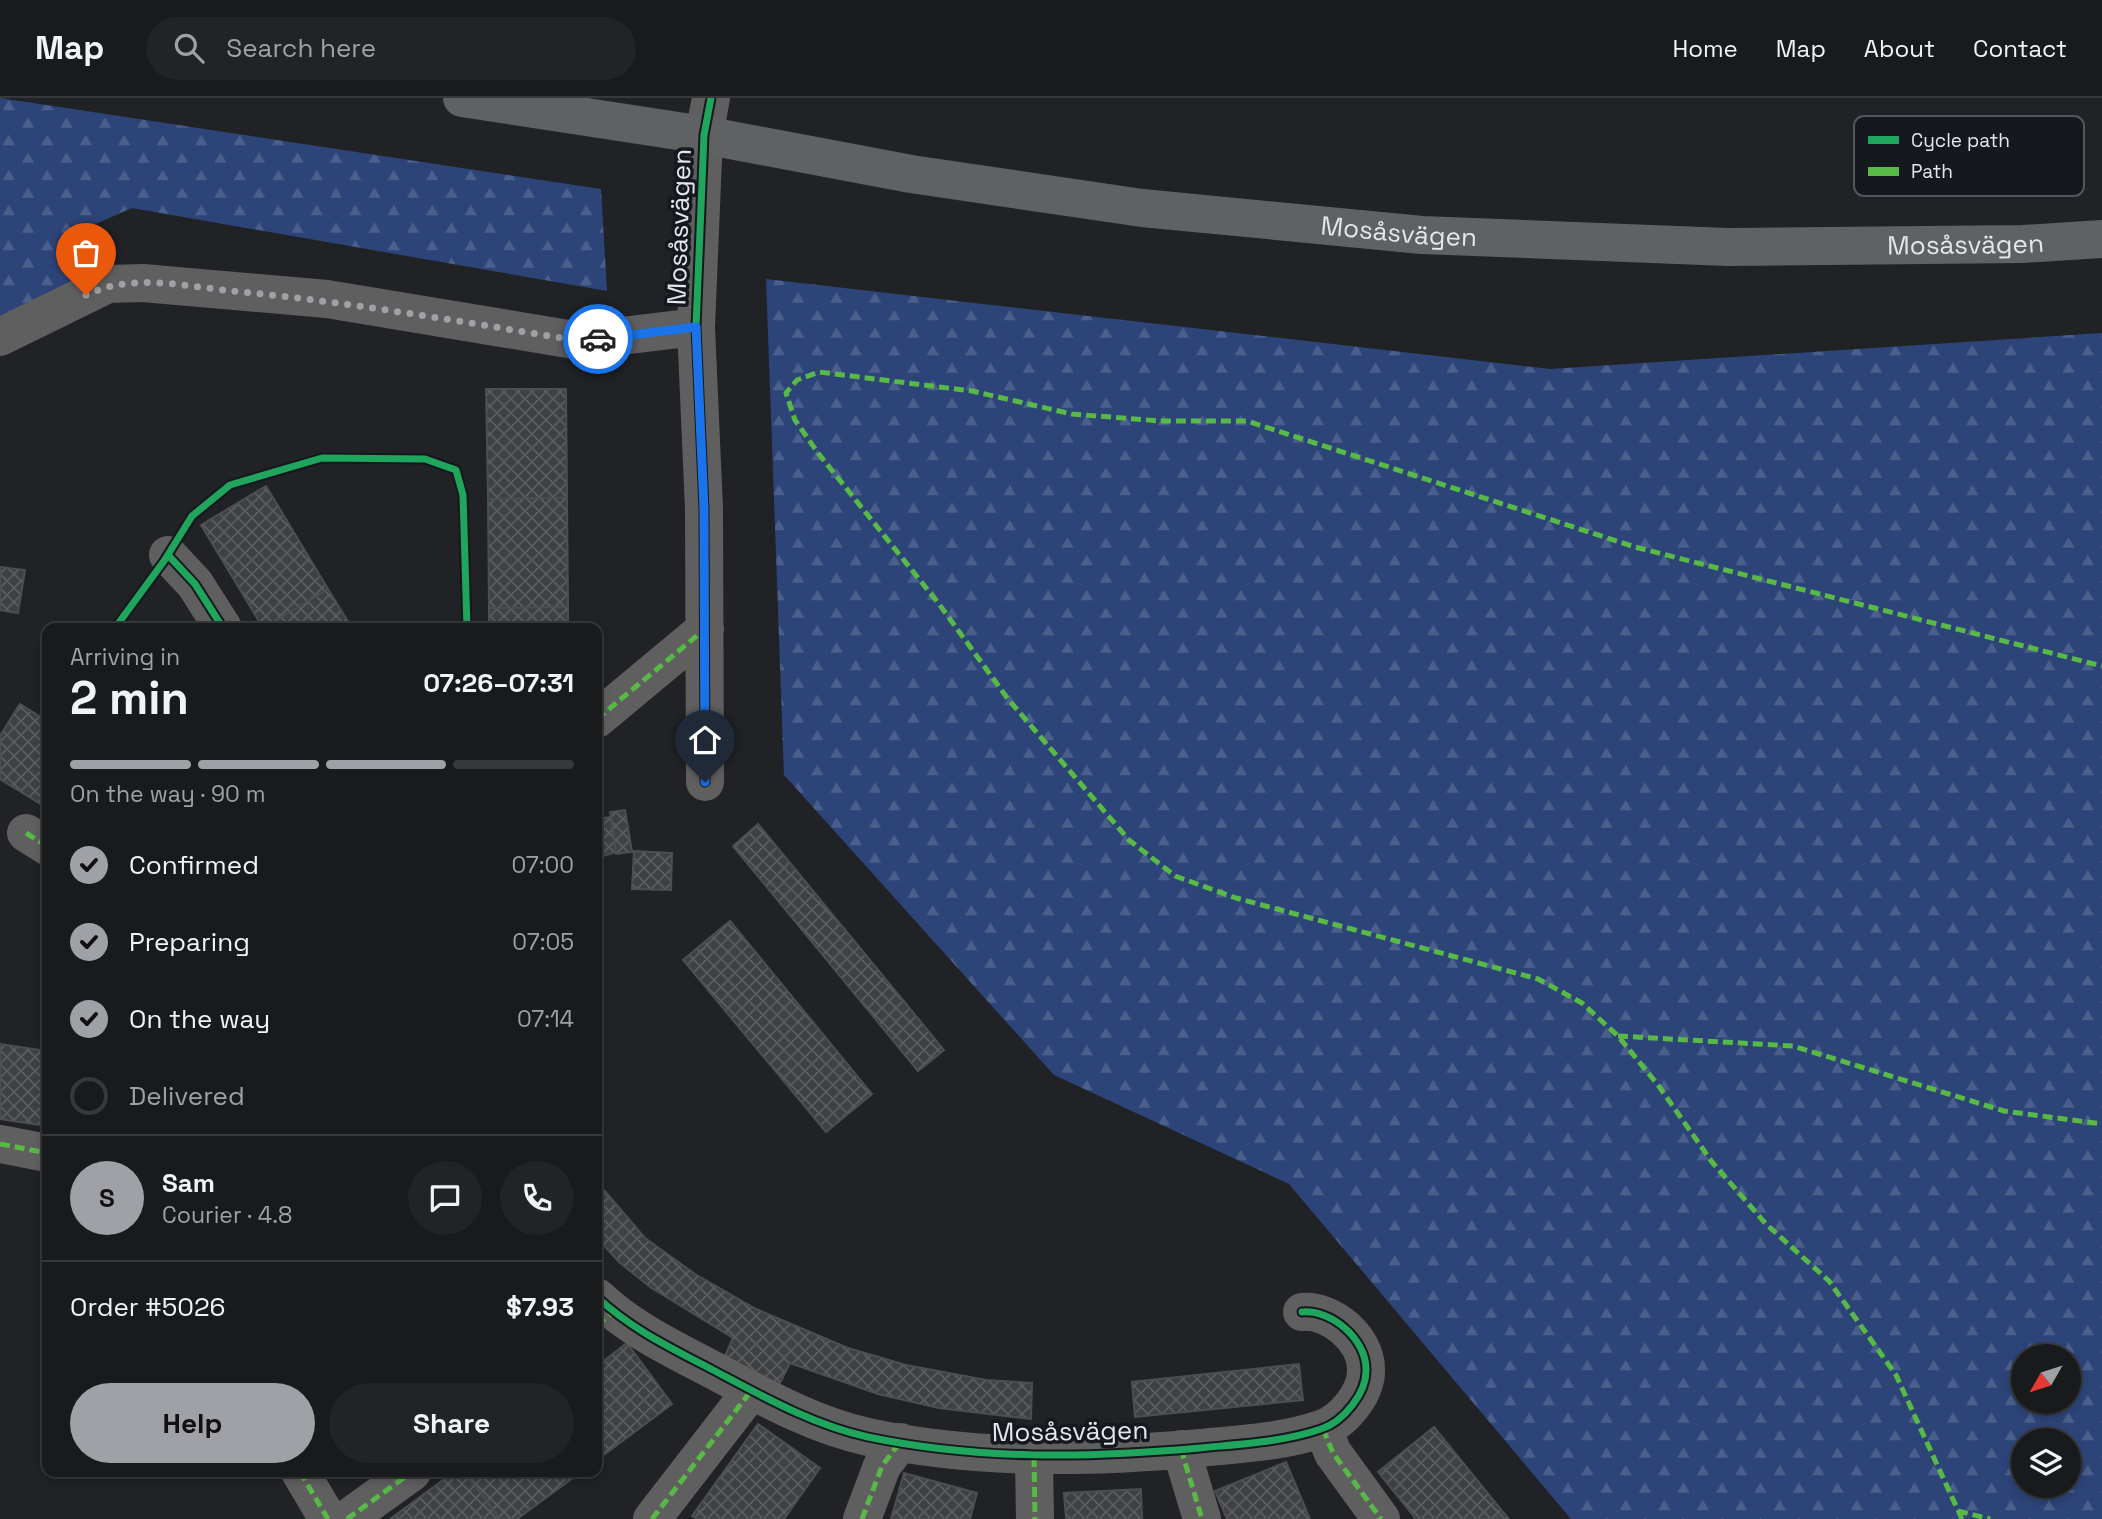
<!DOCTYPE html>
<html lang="en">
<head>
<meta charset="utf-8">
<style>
	:root { --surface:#181a1c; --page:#212325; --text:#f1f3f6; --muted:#9fa1a3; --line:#36383b; --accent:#9fa1a6 }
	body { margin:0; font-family:"Space Grotesk",sans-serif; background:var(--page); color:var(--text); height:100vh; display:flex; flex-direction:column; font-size:26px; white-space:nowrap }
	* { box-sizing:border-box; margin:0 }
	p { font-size:23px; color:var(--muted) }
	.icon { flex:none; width:38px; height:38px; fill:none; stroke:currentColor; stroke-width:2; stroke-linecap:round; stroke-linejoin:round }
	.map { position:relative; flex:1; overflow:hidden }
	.side { position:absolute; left:42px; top:525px; width:560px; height:854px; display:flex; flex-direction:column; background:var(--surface); border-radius:14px; box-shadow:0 4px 10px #0003,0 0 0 2px var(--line) }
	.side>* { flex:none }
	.needle { width:46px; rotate:231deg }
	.controls { position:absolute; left:2011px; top:1246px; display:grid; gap:14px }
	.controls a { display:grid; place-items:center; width:70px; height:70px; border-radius:50%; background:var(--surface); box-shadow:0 4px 10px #0003,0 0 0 2px var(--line); font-size:35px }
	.pin { position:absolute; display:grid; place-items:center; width:60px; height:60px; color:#fff; margin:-72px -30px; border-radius:50% 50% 50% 0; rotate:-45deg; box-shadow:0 0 7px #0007 }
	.pin .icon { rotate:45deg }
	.courier { position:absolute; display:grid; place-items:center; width:70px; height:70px; margin:-35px; border:5px solid #1a73e8; border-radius:50%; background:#fff; color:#222; box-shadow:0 2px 9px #0007 }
	.overview em { font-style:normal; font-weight:600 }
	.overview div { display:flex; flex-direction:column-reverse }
	.overview { display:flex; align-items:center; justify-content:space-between; height:119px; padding:0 28px }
	h1 { font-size:46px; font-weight:600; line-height:52px }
	.bar { display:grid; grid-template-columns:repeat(4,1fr); gap:10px 7px; align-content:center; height:84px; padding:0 28px }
	.bar i { height:9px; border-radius:5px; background:var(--line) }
	.bar .selected { background:var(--accent) }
	.bar p { grid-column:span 4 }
	.line { display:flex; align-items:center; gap:18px; padding:0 28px; border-top:2px solid var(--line) }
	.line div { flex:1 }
	.round { display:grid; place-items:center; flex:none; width:74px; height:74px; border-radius:37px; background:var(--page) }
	ol { padding:0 28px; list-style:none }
	li { display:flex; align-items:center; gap:21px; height:77px }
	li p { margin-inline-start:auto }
	li .icon { padding:7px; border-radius:50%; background:var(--accent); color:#111; stroke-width:4 }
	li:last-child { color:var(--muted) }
	li i { width:38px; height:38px; border:4px solid var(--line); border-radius:50% }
	.cta { display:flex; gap:14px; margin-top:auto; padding:14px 28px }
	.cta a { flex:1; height:80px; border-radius:42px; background:var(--accent); color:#111; font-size:28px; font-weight:600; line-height:80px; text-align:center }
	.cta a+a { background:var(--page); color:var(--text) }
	header { display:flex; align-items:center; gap:42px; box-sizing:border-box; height:98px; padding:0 35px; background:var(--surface); border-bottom:2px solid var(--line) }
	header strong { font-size:33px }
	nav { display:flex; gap:38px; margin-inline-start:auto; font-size:24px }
	.search { width:490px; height:63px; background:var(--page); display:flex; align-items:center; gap:18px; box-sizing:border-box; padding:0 24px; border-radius:38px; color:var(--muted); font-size:26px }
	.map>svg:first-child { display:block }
	.forest { fill:url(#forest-firs); fill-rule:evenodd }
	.building { fill:url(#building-cross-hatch); stroke:#4c4e51; stroke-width:2 }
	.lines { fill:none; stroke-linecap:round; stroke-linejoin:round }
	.minor { stroke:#5f5f60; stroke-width:38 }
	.major { stroke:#606163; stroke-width:38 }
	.quiet { stroke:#58b947; stroke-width:5; stroke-dasharray:10 5; stroke-linecap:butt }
	.cycleway-casing { stroke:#15181e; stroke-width:11 }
	.cycleway { stroke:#20a55d; stroke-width:7 }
	.done { stroke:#9fa1a6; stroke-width:7; stroke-dasharray:0 12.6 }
	.route { stroke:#1a73e8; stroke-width:9 }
	.labels { text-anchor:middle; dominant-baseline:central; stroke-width:7; stroke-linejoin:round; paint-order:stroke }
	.street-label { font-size:26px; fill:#e4e6eb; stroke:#15181e }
	.key { fill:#15181e; stroke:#53565c; stroke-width:2 }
	.key-label { font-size:19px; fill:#e4e6eb }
</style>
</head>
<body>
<header>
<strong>Map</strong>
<div class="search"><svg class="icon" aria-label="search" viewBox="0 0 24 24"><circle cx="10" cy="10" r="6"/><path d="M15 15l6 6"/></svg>Search here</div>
<nav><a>Home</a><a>Map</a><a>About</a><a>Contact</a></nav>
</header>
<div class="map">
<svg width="2102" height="1421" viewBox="0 0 2102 1421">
	<defs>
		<pattern id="forest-firs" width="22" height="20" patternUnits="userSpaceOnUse" patternTransform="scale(1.75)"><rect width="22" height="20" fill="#2d4479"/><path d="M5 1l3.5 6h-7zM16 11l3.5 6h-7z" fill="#4b5f8c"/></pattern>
		<pattern id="building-cross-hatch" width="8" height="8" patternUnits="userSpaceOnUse" patternTransform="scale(1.75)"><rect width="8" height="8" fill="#3e4042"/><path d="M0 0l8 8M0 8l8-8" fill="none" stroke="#5a5c5d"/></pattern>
	</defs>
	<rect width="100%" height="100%" fill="#202225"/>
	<path class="forest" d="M0,0L601,91L607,193L132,110L91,128L93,174L0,218Z
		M766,181L1550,271L2102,235V1421H1571L1289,1086L1054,977L784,677ZM2023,1258H2068V1304H2023ZM2023,1342H2068V1388H2023Z"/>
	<path class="building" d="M486,291H566L567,400L488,401Z
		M266,388L328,491L263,530L201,427Z
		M567,400L568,509L489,510L488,401Z
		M0,469L25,472L18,515L0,512Z
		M328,491L352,530H263Z
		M568,509V530H489V510Z
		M20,606L47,623V710L0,681V638Z
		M625,712L632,754L616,756L610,714Z
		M611,719L616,754L597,760V721Z
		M758,726L944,952L918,973L733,748Z
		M634,753L672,755L671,792L632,791Z
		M730,823L872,996L826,1034L683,862Z
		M0,946L47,953V1028L0,1021Z
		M597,1084L645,1140L695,1176L756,1211L848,1250L906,1267L986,1282L1032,1285L1031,1321L939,1310L878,1296L790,1265L778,1289L723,1262L733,1240L650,1189L619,1164L597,1140Z
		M627,1245L672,1306L597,1362V1268Z
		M1299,1266L1303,1302L1135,1319L1132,1284Z
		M758,1326L820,1370L784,1421H697L692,1418Z
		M1434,1329L1503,1414L1494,1421H1416L1378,1374Z
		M1286,1364L1310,1421H1227L1215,1393Z
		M454,1374H465L500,1421H390Z
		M465,1374H581L517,1421H500Z
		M904,1375L977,1395L970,1421H891Z
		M1141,1391L1142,1421H1066L1064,1395Z
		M1503,1414L1509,1421H1494Z"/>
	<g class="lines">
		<path class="minor" d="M0,239L108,186L143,185L327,201L580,243L696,229
			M168,457L195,486L223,530
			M597,621L705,531
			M705,684L704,411L696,229L704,37L711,0
			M26,735L47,748
			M0,1046L47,1055
			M597,1199C631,1231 671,1250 713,1272C762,1298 813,1327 868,1339C978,1362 1089,1360 1200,1350C1240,1346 1283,1344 1321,1331C1343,1324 1367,1295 1366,1271C1366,1241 1331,1211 1302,1214
			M1323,1331L1333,1355L1381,1421
			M1181,1351L1202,1421
			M1034,1359L1035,1421
			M300,1374L328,1421
			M347,1421L412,1374
			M652,1421L751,1293
			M862,1421L882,1368L900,1344"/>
		<path class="major" id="s1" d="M462,0L704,37L911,76L1142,110L1422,137L1728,149L2023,146L2102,141"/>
		<path class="quiet" d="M597,621L705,531
			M26,735L47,748
			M1618,938L1793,948L2004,1013L2102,1026
			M0,1046L47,1055
			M597,1227L613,1214
			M1323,1331L1333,1355L1381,1421
			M1181,1351L1202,1421
			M1034,1359L1035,1421
			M300,1374L328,1421
			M1958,1413L1990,1421
			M347,1421L412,1374
			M652,1421L751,1293
			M862,1421L882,1368L900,1344
			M1962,1421L1896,1277L1829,1183L1766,1126L1712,1064L1658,987L1618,938L1582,905L1538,881L1236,800L1175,778L1129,742L1008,601L939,506L818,355L795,322L786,295L797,282L819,274L972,293L1072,316L1160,323H1247L1635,449L2102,568"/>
		<defs>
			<path id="cycleway" d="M168,457L195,486L223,530
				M115,530L164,463L192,418L230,387L322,360L425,361L456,372L463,397L467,530
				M705,684L704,411L696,229L704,37L711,0
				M597,1199C631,1231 671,1250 713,1272C762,1298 813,1327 868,1339C978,1362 1089,1360 1200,1350C1240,1346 1283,1344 1321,1331C1343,1324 1367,1295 1366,1271C1366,1241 1331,1211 1302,1214"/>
		</defs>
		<use href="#cycleway" class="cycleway-casing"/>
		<use href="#cycleway" class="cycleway"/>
	</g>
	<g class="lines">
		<path class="done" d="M86,197C131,175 184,188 232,193C349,204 464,224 580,243L598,241"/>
		<path class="route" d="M598,241L696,229L704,411L705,684"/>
	</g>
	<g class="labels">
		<g class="street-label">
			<text transform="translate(679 129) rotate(-88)">Mosåsvägen</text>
			<text stroke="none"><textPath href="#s1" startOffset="947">Mosåsvägen</textPath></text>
			<text stroke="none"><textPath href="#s1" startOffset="1514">Mosåsvägen</textPath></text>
			<text transform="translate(1070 1333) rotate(-1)">Mosåsvägen</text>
		</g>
	</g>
	<rect x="1854" y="18" width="230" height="80" rx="10" class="key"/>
	<rect x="1868" y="38" width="31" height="8" fill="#20a55d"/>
	<rect x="1868" y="69" width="31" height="9" fill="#58b947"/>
	<g class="key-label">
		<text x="1911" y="49">Cycle path</text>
		<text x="1911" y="80">Path</text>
	</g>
</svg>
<div class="controls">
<a><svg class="needle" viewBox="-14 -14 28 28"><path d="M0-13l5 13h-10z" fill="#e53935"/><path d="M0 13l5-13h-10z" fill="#9fa1a3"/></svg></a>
<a><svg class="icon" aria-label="layers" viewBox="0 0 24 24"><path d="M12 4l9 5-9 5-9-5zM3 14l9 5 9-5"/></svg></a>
</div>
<div class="pin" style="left:86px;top:197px;background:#ea580c"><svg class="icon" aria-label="bag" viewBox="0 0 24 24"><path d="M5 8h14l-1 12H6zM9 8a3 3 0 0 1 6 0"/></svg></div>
<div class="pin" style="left:705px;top:684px;background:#1f2937"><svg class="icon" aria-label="home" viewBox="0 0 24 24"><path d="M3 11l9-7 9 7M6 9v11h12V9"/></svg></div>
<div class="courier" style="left:598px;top:241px"><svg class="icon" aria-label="car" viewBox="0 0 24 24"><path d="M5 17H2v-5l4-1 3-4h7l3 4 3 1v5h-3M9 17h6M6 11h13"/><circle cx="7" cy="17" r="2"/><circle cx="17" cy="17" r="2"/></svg></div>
<section class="side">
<div class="overview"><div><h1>2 min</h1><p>Arriving in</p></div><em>07:26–07:31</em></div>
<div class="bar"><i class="selected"></i><i class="selected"></i><i class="selected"></i><i></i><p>On the way · 90 m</p></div>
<ol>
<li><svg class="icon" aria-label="check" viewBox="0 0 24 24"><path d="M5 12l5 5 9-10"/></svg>Confirmed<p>07:00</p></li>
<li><svg class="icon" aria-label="check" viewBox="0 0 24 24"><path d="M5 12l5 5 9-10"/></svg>Preparing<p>07:05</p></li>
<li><svg class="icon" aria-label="check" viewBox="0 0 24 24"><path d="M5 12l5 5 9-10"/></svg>On the way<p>07:14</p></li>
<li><i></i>Delivered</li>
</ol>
<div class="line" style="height:126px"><b class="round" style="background:var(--accent);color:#111">S</b><div><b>Sam</b><p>Courier · 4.8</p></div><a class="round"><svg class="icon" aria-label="chat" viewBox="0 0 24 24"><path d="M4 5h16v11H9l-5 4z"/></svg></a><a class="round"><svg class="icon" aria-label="phone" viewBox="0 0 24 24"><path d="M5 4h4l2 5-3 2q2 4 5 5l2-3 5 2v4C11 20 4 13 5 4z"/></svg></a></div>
<div class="line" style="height:91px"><div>Order #5026</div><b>$7.93</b></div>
<div class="cta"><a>Help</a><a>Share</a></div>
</section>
</div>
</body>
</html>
